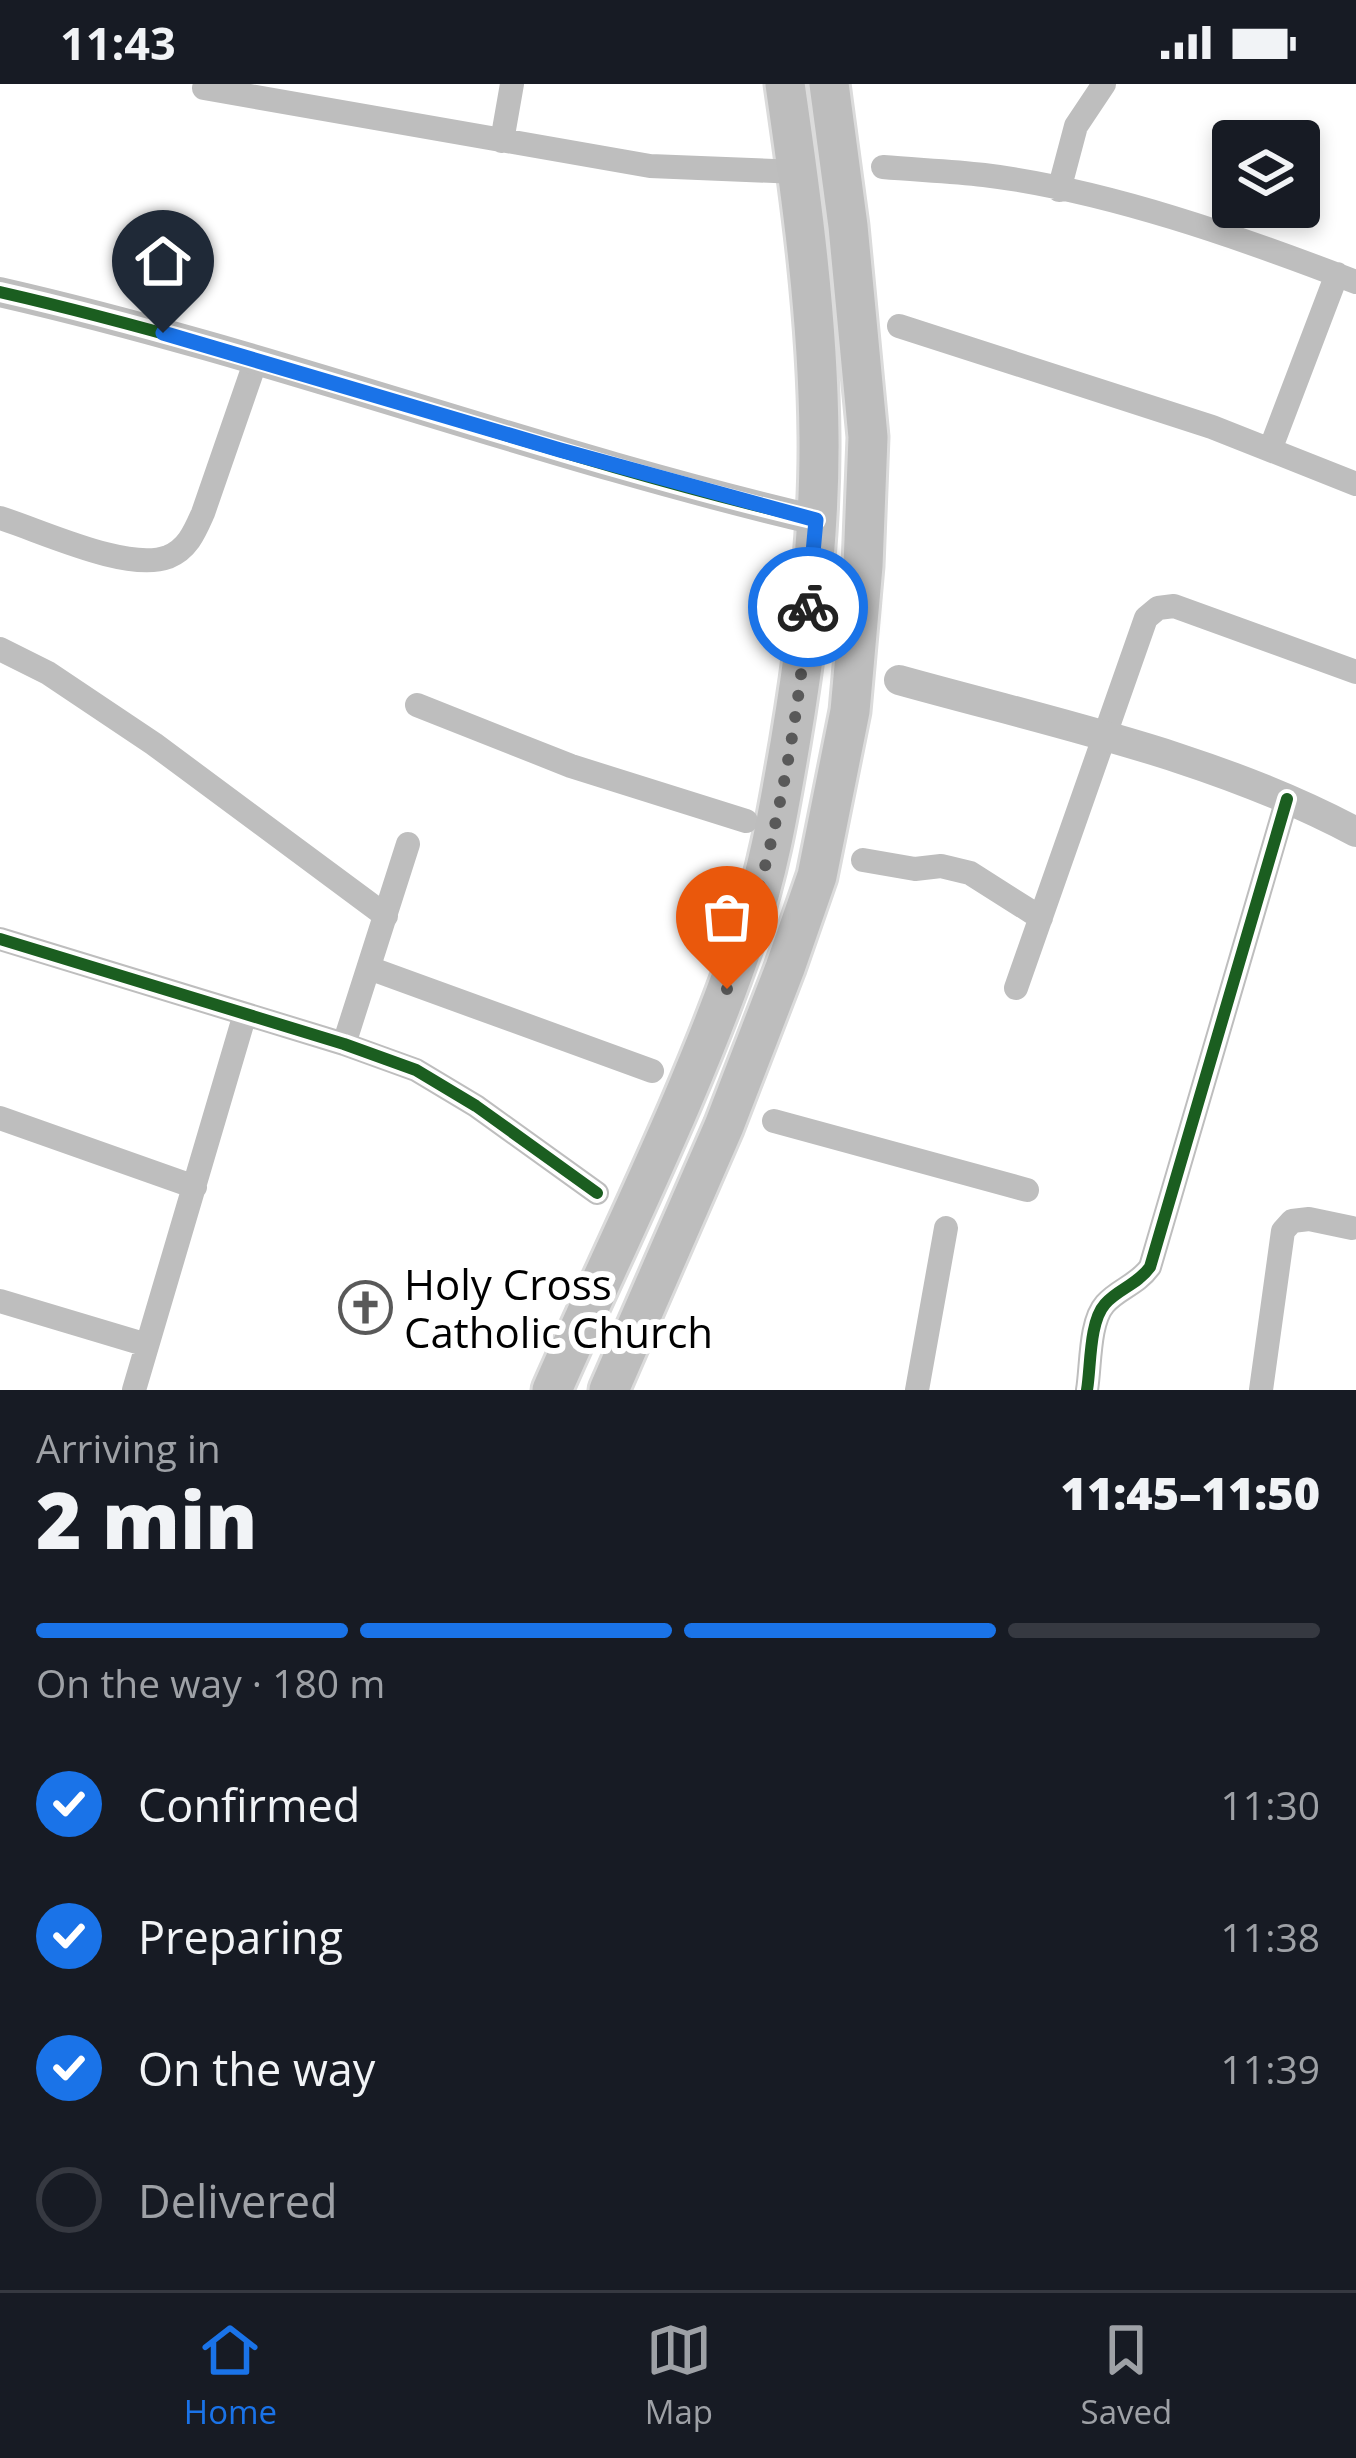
<!DOCTYPE html>
<html lang="en">
<head>
<meta charset="utf-8">
<style>
	:root { --surface:#171b24; --page:#20242c; --text:#f1f3f6; --muted:#9ea1a6; --line:#363941; --accent:#1a73e8 }
	body { margin:0; font-family:"Open Sans",sans-serif; background:var(--page); color:var(--text); height:100vh; display:flex; flex-direction:column; font-size:45px; white-space:nowrap }
	* { box-sizing:border-box; margin:0 }
	p { font-size:39px; color:var(--muted) }
	.icon { flex:none; width:66px; height:66px; fill:none; stroke:currentColor; stroke-width:2; stroke-linecap:round; stroke-linejoin:round }
	.map { position:relative; height:1306px; overflow:hidden }
	.details { display:flex; flex-direction:column; background:var(--surface); flex:1 }
	.details>* { flex:none }
	.controls { position:absolute; left:1212px; top:36px; display:grid; gap:24px }
	.controls a { display:grid; place-items:center; width:108px; height:108px; border-radius:12px; background:var(--surface); box-shadow:0 6px 18px #0003; font-size:60px }
	.pin { position:absolute; display:grid; place-items:center; width:102px; height:102px; color:#fff; margin:-123px -51px; border-radius:50% 50% 50% 0; rotate:-45deg; box-shadow:0 0 12px #0007 }
	.pin .icon { rotate:45deg }
	.courier { position:absolute; display:grid; place-items:center; width:120px; height:120px; margin:-60px; border:9px solid #1a73e8; border-radius:50%; background:#fff; color:#222; box-shadow:0 3px 15px #0007 }
	.summary em { font-style:normal; font-weight:800 }
	.summary div { display:flex; flex-direction:column-reverse }
	.summary { display:flex; align-items:center; justify-content:space-between; height:204px; padding:0 36px }
	h1 { font-size:78px; font-weight:800; line-height:90px }
	.bar { display:grid; grid-template-columns:repeat(4,1fr); gap:18px 12px; align-content:center; height:144px; padding:0 36px }
	.bar i { height:15px; border-radius:9px; background:var(--line) }
	.bar .on { background:var(--accent) }
	.bar p { grid-column:span 4 }
	ol { padding:0 36px; list-style:none }
	li { display:flex; align-items:center; gap:36px; height:132px }
	li p { margin-inline-start:auto }
	li .icon { padding:12px; border-radius:50%; background:var(--accent); color:#fff; stroke-width:4 }
	li:last-child { color:var(--muted) }
	li i { width:66px; height:66px; border:6px solid var(--line); border-radius:50% }
	.status { display:flex; justify-content:space-between; align-items:center; height:84px; padding:0 60px; background:var(--surface); direction:ltr }
	.status svg { height:33px; fill:currentColor }
	.menu { display:flex; justify-content:space-around; align-items:center; height:168px; border-top:3px solid var(--line); background:var(--surface); font-size:33px; color:var(--muted) }
	.menu a { display:grid; justify-items:center; gap:6px }
	.menu .on { color:var(--accent) }
	.map>svg:first-child { display:block }
	.lines { fill:none; stroke-linecap:round; stroke-linejoin:round }
	.primary-casing { stroke:#dbdbdb; stroke-width:45 }
	.minor { stroke:#bebebe; stroke-width:24 }
	.tertiary { stroke:#bebebe; stroke-width:30 }
	.primary { stroke:#bdbdbd; stroke-width:39 }
	.cycleway-casing { stroke:#fff; stroke-width:20 }
	.cycleway { stroke:#1b5e20; stroke-width:12 }
	.done { stroke:#595959; stroke-width:12; stroke-dasharray:0 21.6 }
	.route { stroke:#1a73e8; stroke-width:15 }
	.labels { text-anchor:middle; dominant-baseline:central; stroke-width:12; stroke-linejoin:round; paint-order:stroke }
	.poi-label { font-size:42px; fill:#000; stroke:#fff; text-anchor:start }
</style>
</head>
<body>
<div class="status"><b>11:43</b><svg viewBox="0 0 49 12"><path d="M0 12V9h3v3zM5 12V6h3v6zM10 12V3h3v9zM15 12V0h3v12zM26 1h20v11H26zM47 4h2v5h-2z"/></svg></div>
<div class="map">
<svg width="1356" height="1306" viewBox="0 0 1356 1306">
	<rect width="100%" height="100%" fill="#fff"/>
	<g class="lines">
		<defs>
			<path id="primary" d="M552,1306C619,1154 695,1004 748,846C769,786 779,723 790,660C807,559 820,455 819,353C818,234 802,117 785,0
				M609,1306L724,1042L785,884L817,792L850,627L863,482L868,353L848,142L829,0"/>
		</defs>
		<use href="#primary" class="primary-casing"/>
		<path class="minor" d="M204,4L650,82L798,88
			M502,57L512,0
			M883,83C917,86 951,87 984,91C1106,106 1242,154 1356,198
			M1059,106L1076,42L1104,0
			M899,242L1212,343L1356,400
			M1270,366L1337,190
			M0,434C42,447 127,488 168,473C188,465 195,447 203,429L256,276
			M0,565L48,589L154,660L386,832
			M417,621L571,682L746,737
			M863,776L915,785L941,782L970,789L1041,834
			M0,855L344,960L416,986L476,1022L597,1109
			M369,884L652,987
			M1016,904L1146,534L1158,524L1174,522L1356,588
			M344,960L408,760
			M0,1034L195,1103
			M774,1037L1027,1106
			M0,1217L147,1261
			M134,1306L245,930
			M917,1306L946,1144
			M1087,1306C1091,1282 1089,1238 1105,1220C1118,1205 1137,1201 1150,1183L1287,715
			M1261,1306L1283,1147L1292,1137L1309,1135L1352,1144"/>
		<path class="tertiary" d="M0,208C276,271 541,372 816,436
			M899,596C1053,639 1214,672 1356,748"/>
		<use href="#primary" class="primary"/>
		<defs>
			<path id="cycleway" d="M0,208C276,271 541,372 816,436
				M0,855L344,960L416,986L476,1022L597,1109
				M1087,1306C1091,1282 1089,1238 1105,1220C1118,1205 1137,1201 1150,1183L1287,715"/>
		</defs>
		<use href="#cycleway" class="cycleway-casing"/>
		<use href="#cycleway" class="cycleway"/>
	</g>
	<g class="lines">
		<path class="done" d="M727,905C772,782 797,653 808,523"/>
		<path class="route" d="M163,249L560,366L816,436L808,523"/>
	</g>
	<defs>
		<symbol id="church-ring" viewBox="-11 -11 22 22"><circle r="9.5" fill="#fff" stroke="#595959" stroke-width="1.5"/><path d="M-1.2-6h2.4v3.5h3.3v2.4h-3.3V6h-2.4V-.1h-3.3v-2.4h3.3Z" fill="#595959"/></symbol>
	</defs>
	<g fill-rule="evenodd">
		<use href="#church-ring" x="336" y="1194" width="59" height="59"/>
	</g>
	<g class="labels">
		<g class="poi-label">
			<text x="404" y="1199">Holy Cross<tspan x="404" dy="48">Catholic Church</tspan></text>
		</g>
	</g>
</svg>
<div class="controls">
<a><svg class="icon" aria-label="layers" viewBox="0 0 24 24"><path d="M12 4l9 5-9 5-9-5zM3 14l9 5 9-5"/></svg></a>
</div>
<div class="pin" style="left:727px;top:905px;background:#ea580c"><svg class="icon" aria-label="bag" viewBox="0 0 24 24"><path d="M5 8h14l-1 12H6zM9 8a3 3 0 0 1 6 0"/></svg></div>
<div class="pin" style="left:163px;top:249px;background:#1f2937"><svg class="icon" aria-label="home" viewBox="0 0 24 24"><path d="M3 11l9-7 9 7M6 9v11h12V9"/></svg></div>
<div class="courier" style="left:808px;top:523px"><svg class="icon" aria-label="bike" viewBox="0 0 24 24"><circle cx="6" cy="16" r="4"/><circle cx="18" cy="16" r="4"/><path d="M6 16l4-8h5l3 8M10 8l3 8H6M13 5h3"/></svg></div>
</div>
<section class="details">
<div class="summary"><div><h1>2 min</h1><p>Arriving in</p></div><em>11:45–11:50</em></div>
<div class="bar"><i class="on"></i><i class="on"></i><i class="on"></i><i></i><p>On the way · 180 m</p></div>
<ol>
<li><svg class="icon" aria-label="check" viewBox="0 0 24 24"><path d="M5 12l5 5 9-10"/></svg>Confirmed<p>11:30</p></li>
<li><svg class="icon" aria-label="check" viewBox="0 0 24 24"><path d="M5 12l5 5 9-10"/></svg>Preparing<p>11:38</p></li>
<li><svg class="icon" aria-label="check" viewBox="0 0 24 24"><path d="M5 12l5 5 9-10"/></svg>On the way<p>11:39</p></li>
<li><i></i>Delivered</li>
</ol>
</section>
<nav class="menu">
<a class="on"><svg class="icon" aria-label="home" viewBox="0 0 24 24"><path d="M3 11l9-7 9 7M6 9v11h12V9"/></svg>Home</a>
<a><svg class="icon" aria-label="map" viewBox="0 0 24 24"><path d="M3 6l6-2 6 2 6-2v14l-6 2-6-2-6 2zM9 4v14M15 6v14"/></svg>Map</a>
<a><svg class="icon" aria-label="saved" viewBox="0 0 24 24"><path d="M7 4h10v16l-5-4-5 4z"/></svg>Saved</a>
</nav>
</body>
</html>
